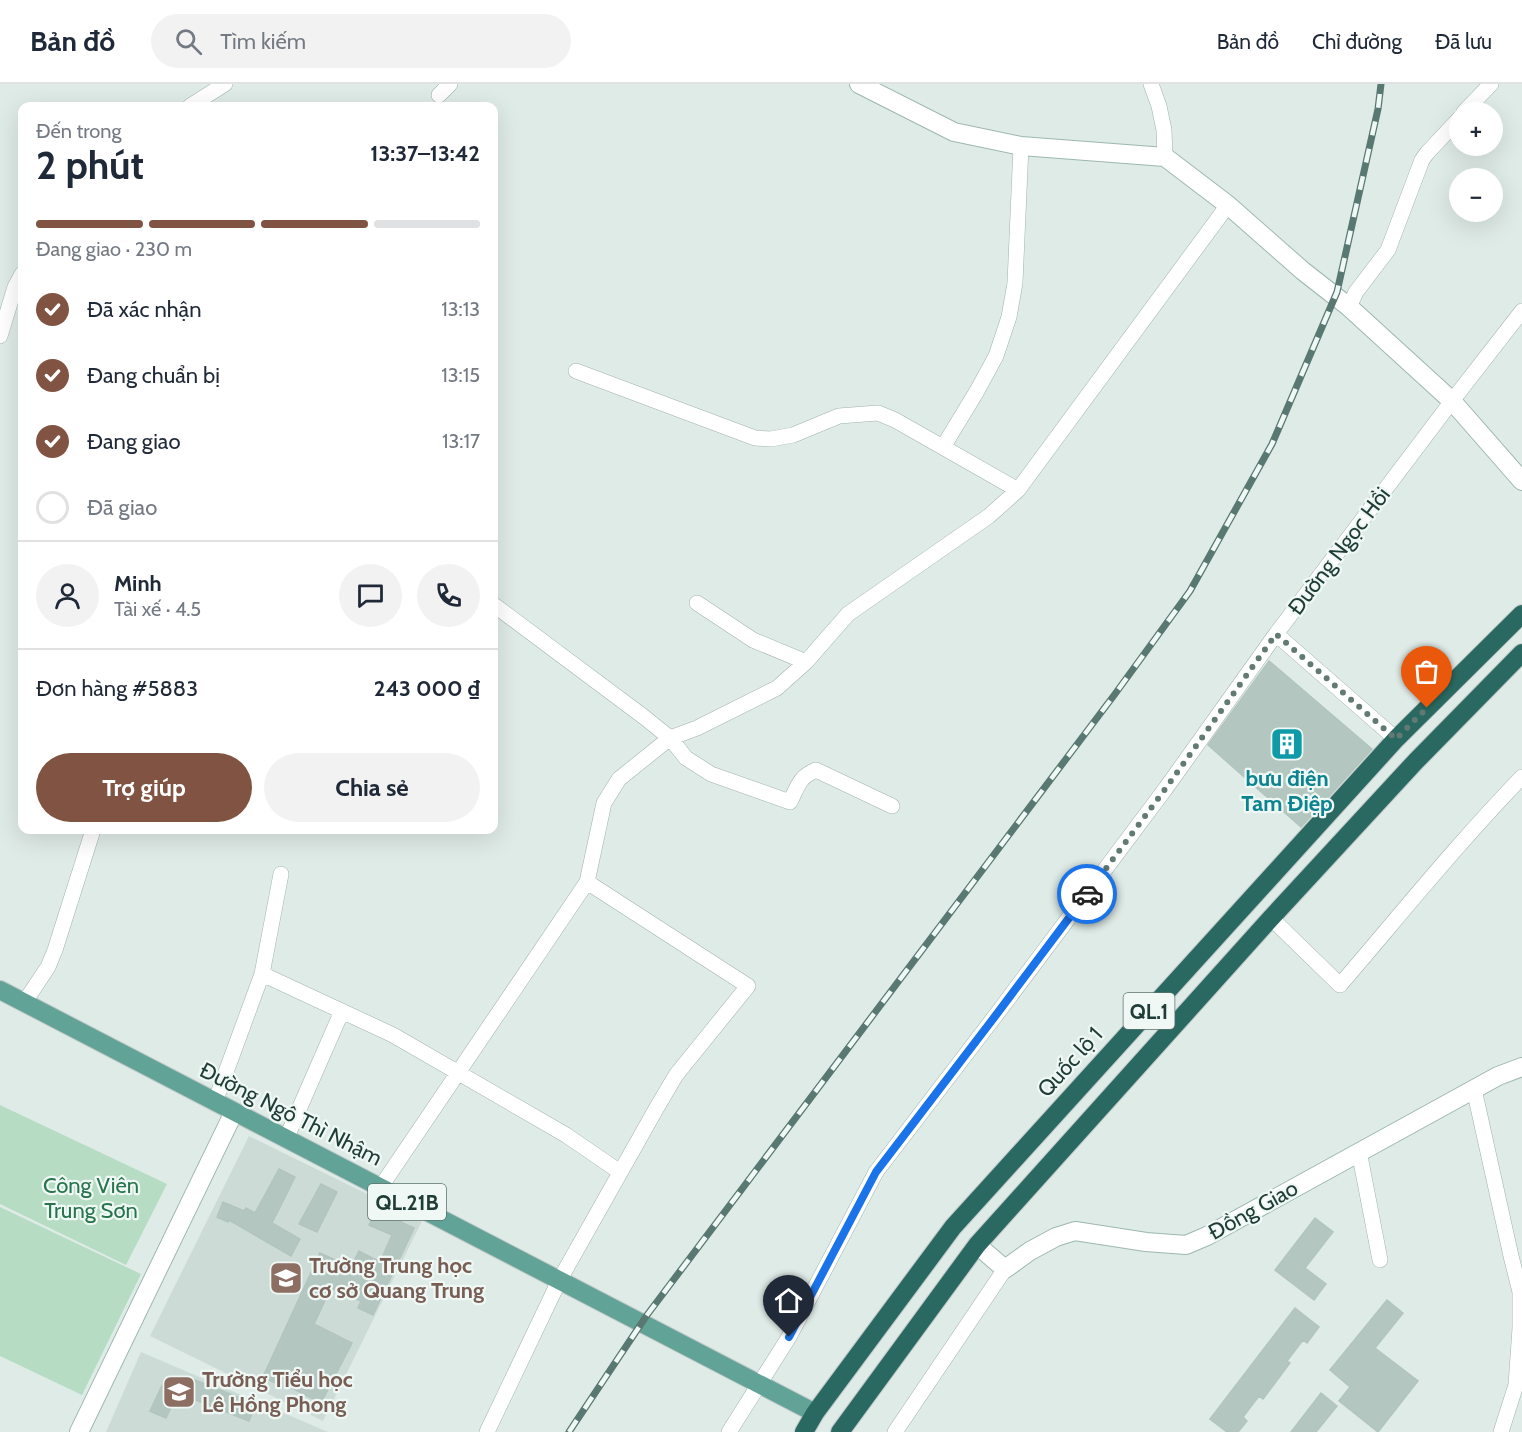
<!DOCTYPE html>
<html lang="vi">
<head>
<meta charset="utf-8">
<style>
	:root { --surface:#fff; --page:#f2f2f3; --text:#1f2937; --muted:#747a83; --line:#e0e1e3; --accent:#815342 }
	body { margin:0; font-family:Cabin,sans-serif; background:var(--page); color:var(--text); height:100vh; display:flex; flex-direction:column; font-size:22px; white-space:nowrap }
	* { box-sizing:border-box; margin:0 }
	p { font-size:20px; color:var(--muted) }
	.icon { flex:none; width:33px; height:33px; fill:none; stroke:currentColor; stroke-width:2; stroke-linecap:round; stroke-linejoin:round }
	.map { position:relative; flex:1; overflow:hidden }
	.sheet { position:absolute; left:18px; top:18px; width:480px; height:732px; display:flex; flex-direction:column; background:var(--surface); border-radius:12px; box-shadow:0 6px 24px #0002 }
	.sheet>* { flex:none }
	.controls { position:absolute; left:1449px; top:18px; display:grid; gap:12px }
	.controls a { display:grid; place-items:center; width:54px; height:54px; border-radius:50%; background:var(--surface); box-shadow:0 6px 24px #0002; font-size:30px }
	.pin { position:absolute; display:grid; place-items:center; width:51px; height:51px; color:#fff; margin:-62px -26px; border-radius:50% 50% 50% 0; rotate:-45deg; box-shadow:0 0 6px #0007 }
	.pin .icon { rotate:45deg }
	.courier { position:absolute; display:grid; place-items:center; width:60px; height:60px; margin:-30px; border:4px solid #1a73e8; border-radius:50%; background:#fff; color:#222; box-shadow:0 2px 8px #0007 }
	.overview em { font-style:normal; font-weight:700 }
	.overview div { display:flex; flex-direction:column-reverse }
	.overview { display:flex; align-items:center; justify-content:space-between; height:102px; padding:0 18px }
	h1 { font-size:39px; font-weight:700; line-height:45px }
	.bar { display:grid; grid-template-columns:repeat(4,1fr); gap:9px 6px; align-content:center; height:72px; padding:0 18px }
	.bar i { height:8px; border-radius:4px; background:var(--line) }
	.bar .current { background:var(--accent) }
	.bar p { grid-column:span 4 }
	.line { display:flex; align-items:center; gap:15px; padding:0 18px; border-top:2px solid var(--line) }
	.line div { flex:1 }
	.round { display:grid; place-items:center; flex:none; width:63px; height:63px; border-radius:32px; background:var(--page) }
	ol { padding:0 18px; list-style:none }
	li { display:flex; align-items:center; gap:18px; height:66px }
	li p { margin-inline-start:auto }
	li .icon { padding:6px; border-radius:50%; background:var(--accent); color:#fff; stroke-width:4 }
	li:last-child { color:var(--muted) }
	li i { width:33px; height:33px; border:3px solid var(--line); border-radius:50% }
	.action { display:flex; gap:12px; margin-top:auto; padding:12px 18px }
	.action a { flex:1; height:69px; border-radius:36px; background:var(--accent); color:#fff; font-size:24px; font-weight:700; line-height:69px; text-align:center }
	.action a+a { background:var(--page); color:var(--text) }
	header { display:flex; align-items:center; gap:36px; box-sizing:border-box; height:84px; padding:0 30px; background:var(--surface); border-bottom:2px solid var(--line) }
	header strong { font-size:28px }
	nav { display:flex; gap:33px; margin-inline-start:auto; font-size:21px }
	.search { width:420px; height:54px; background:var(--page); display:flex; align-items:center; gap:15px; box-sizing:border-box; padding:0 21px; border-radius:33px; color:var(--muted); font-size:22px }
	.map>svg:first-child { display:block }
	.built { fill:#cddbd6 }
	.green { fill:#b6ddc4 }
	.building { fill:#b4c6c0; stroke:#b1c5be; stroke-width:1.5 }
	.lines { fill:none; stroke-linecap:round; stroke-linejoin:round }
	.street-casing { stroke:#a2b3ae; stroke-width:16 }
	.secondary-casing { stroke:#9db7b0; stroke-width:20 }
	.primary-casing { stroke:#c0c8c7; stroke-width:20 }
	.highway-casing { stroke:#c0c8c7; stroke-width:20 }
	.street { stroke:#fff; stroke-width:15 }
	.secondary { stroke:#fff; stroke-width:18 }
	.primary { stroke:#61a397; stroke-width:18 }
	.highway { stroke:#2a6961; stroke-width:18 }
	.rail-casing { stroke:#597872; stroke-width:7 }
	.rail { stroke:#eff8f4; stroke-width:4.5; stroke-dasharray:14; stroke-linecap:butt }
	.done { stroke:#627974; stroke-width:6; stroke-dasharray:0 10.8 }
	.route { stroke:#1a73e8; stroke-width:8 }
	.labels { text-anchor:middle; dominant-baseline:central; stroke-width:4.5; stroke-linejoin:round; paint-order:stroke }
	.shield { fill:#eff8f4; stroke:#5d746f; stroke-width:1.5 }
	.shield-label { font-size:21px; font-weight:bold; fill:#1f3c36 }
	.street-label { font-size:22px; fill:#1f3c36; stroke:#eff8f4 }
	.culture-label { font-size:22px; font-weight:bold; fill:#0d838f; stroke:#eff8f4 }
	.park-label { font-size:22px; fill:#28744c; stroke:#eff8f4 }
	.education-label { font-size:22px; font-weight:bold; fill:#785e54; stroke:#eff8f4; text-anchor:start }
</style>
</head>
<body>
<header>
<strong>Bản đồ</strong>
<div class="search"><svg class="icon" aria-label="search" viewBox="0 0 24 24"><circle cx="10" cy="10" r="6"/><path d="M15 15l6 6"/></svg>Tìm kiếm</div>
<nav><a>Bản đồ</a><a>Chỉ đường</a><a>Đã lưu</a></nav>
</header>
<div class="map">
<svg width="1522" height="1348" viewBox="0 0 1522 1348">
	<rect width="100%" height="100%" fill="#dfebe7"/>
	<path class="built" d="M249,1052L422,1137L323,1337L150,1252Z
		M141,1268L328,1348H106Z"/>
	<path class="green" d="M0,1021L167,1100L126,1181L0,1120Z
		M0,1123L141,1190L82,1311L0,1272Z"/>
	<path class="building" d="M1269,577L1372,665L1301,743L1208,661Z
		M279,1085L295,1093L272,1139L300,1155L291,1172L229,1136L228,1138L217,1133L223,1118L244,1127L246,1124L255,1129Z
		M321,1100L337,1108L317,1148L299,1140Z
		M376,1126L414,1144L373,1231L358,1224L361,1217L331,1204L314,1240L352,1259L321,1319L286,1301L285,1304L263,1293L320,1169L351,1183L359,1167L380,1178L392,1151L369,1141Z
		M1315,1134L1333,1148L1305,1184L1326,1200L1314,1216L1275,1186Z
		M1387,1216L1403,1229L1375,1264L1418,1297L1378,1348L1339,1317L1350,1303L1330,1286Z
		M1295,1224L1319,1243L1307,1259L1303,1256L1287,1277L1290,1279L1263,1315L1259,1312L1243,1333L1247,1337L1238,1348H1227L1210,1335Z
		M190,1294L256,1320L249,1337L183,1311Z
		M165,1295L181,1302L166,1334L150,1327Z
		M1321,1309L1337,1322L1316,1348H1291Z"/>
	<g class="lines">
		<defs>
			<path id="street" d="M1151,0L1159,22L1164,46L1165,73
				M439,11L450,0
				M190,22L225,0
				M1464,28L1491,0
				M1349,223L1356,208L1388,166L1422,76L1427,69L1460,34
				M0,252L15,203L22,190
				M576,287L755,354L771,355L793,351L839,332L878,329L895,336L1018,406
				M943,363L977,307L996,272L1009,233L1015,199L1021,62
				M697,519L753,556L806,578
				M494,521L644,633L670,654L686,674L711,690L790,718C798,702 799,693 816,686L892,722
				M1276,550L1396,655
				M1271,834L1340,901C1400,831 1458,759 1522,693
				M262,890L393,951L566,1051L620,1088
				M24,919L48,883L55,866L93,746
				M1474,1005L1511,1172L1520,1208V1244L1516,1301L1501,1348
				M215,1018L262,890L281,790
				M286,1055L342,927
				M1359,1067L1380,1176
				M380,1104L587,798L604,719L619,695L670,654L697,644L777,604L806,578L848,530L989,432L1018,406L1228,121
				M487,1348L559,1197L656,1025L676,991L748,902L587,798
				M729,1348L789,1253L876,1088L996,931L1166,704L1276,550L1452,317L1522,227
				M895,1348L1005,1185"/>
			<path id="secondary" d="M859,0L954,48L1021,62L1165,73L1228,121L1303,187L1349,223L1452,317L1522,397
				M977,1161L1005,1185L1030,1167L1056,1153L1075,1147L1146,1158L1186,1161L1207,1152L1498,992L1522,983
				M79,1348L234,1028"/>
			<path id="primary" d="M0,906L815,1329"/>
			<path id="highway" d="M804,1348L815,1329L953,1143L1396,655L1522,530
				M840,1348L977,1161L1271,834L1416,677L1522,569"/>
		</defs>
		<use href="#street" class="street-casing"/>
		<use href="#secondary" class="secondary-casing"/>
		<use href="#primary" class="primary-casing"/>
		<use href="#highway" class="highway-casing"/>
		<use href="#street" class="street"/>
		<use href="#secondary" class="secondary"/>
		<use href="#primary" class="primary"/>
		<use href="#highway" class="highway"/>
		<defs>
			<path id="rail" d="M569,1348L647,1231L1115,610L1190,507L1272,360L1337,208L1378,25L1381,0"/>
		</defs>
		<use href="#rail" class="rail-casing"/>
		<use href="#rail" class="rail"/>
	</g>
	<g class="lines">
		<path class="done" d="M1087,810L1166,704L1276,550L1396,655L1427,624"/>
		<path class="route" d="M789,1253L876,1088L996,931L1087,810"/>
	</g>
	<defs>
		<symbol id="building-square" viewBox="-11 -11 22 22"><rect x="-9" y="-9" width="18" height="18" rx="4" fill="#0f9aa8" stroke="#eff8f4"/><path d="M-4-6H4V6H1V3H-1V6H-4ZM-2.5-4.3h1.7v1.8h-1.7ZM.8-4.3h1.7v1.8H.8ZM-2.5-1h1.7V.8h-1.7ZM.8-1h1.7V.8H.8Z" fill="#fff"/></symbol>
		<symbol id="school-square" viewBox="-11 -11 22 22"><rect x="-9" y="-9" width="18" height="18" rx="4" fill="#8d6e63" stroke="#eff8f4"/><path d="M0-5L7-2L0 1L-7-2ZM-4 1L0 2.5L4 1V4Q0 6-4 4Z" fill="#fff"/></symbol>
	</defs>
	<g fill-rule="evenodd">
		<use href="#building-square" x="1268" y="641" width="38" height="38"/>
		<use href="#school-square" x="267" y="1175" width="38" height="38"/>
		<use href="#school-square" x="160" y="1289" width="38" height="38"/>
	</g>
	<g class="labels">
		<g class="shield">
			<rect x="1123.5" y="909" width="51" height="36" rx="4.5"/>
			<rect x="368" y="1100" width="78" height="36" rx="4.5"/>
		</g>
		<g class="shield-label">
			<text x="1149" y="927">QL.1</text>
			<text x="407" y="1118">QL.21B</text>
		</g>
		<g class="street-label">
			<text transform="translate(1339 467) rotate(-53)">Đường Ngọc Hồi</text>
			<text transform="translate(1070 978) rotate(-48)">Quốc lộ 1</text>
			<text transform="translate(291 1030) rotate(27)">Đường Ngô Thì Nhậm</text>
			<text transform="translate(1253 1126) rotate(-29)">Đồng Giao</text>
		</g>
		<g class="culture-label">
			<text x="1287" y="694">bưu điện<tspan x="1287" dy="25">Tam Điệp</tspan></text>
		</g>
		<g class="park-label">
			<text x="91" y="1101">Công Viên<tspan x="91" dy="25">Trung Sơn</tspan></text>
		</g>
		<g class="education-label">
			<text x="309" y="1181">Trường Trung học<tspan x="309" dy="25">cơ sở Quang Trung</tspan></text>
			<text x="202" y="1295">Trường Tiểu học<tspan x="202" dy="25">Lê Hồng Phong</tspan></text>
		</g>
	</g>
</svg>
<div class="controls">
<a>+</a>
<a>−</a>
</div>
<div class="pin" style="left:1427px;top:624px;background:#ea580c"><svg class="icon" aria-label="bag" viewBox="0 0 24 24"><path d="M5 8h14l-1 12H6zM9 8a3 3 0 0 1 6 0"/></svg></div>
<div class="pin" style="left:789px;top:1253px;background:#1f2937"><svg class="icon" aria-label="home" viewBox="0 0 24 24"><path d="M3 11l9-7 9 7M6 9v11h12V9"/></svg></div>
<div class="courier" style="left:1087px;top:810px"><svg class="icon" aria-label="car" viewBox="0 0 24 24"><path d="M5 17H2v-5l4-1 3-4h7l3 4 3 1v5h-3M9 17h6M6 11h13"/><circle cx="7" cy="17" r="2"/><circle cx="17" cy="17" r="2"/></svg></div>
<section class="sheet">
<div class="overview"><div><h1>2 phút</h1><p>Đến trong</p></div><em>13:37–13:42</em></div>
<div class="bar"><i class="current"></i><i class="current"></i><i class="current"></i><i></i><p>Đang giao · 230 m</p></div>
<ol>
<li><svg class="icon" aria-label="check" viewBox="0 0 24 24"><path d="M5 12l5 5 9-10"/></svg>Đã xác nhận<p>13:13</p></li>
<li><svg class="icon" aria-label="check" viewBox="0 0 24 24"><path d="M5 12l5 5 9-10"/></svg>Đang chuẩn bị<p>13:15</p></li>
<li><svg class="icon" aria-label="check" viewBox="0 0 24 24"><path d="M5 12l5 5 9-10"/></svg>Đang giao<p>13:17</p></li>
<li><i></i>Đã giao</li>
</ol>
<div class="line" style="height:108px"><a class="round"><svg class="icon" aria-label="person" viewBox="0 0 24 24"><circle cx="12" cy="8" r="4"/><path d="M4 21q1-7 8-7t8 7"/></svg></a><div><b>Minh</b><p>Tài xế · 4.5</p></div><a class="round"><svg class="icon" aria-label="chat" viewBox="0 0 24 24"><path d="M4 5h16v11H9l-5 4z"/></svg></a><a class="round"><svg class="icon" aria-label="phone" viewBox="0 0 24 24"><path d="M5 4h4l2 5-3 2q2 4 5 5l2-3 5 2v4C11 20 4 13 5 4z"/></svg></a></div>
<div class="line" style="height:78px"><div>Đơn hàng #5883</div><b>243 000 ₫</b></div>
<div class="action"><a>Trợ giúp</a><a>Chia sẻ</a></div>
</section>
</div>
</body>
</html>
